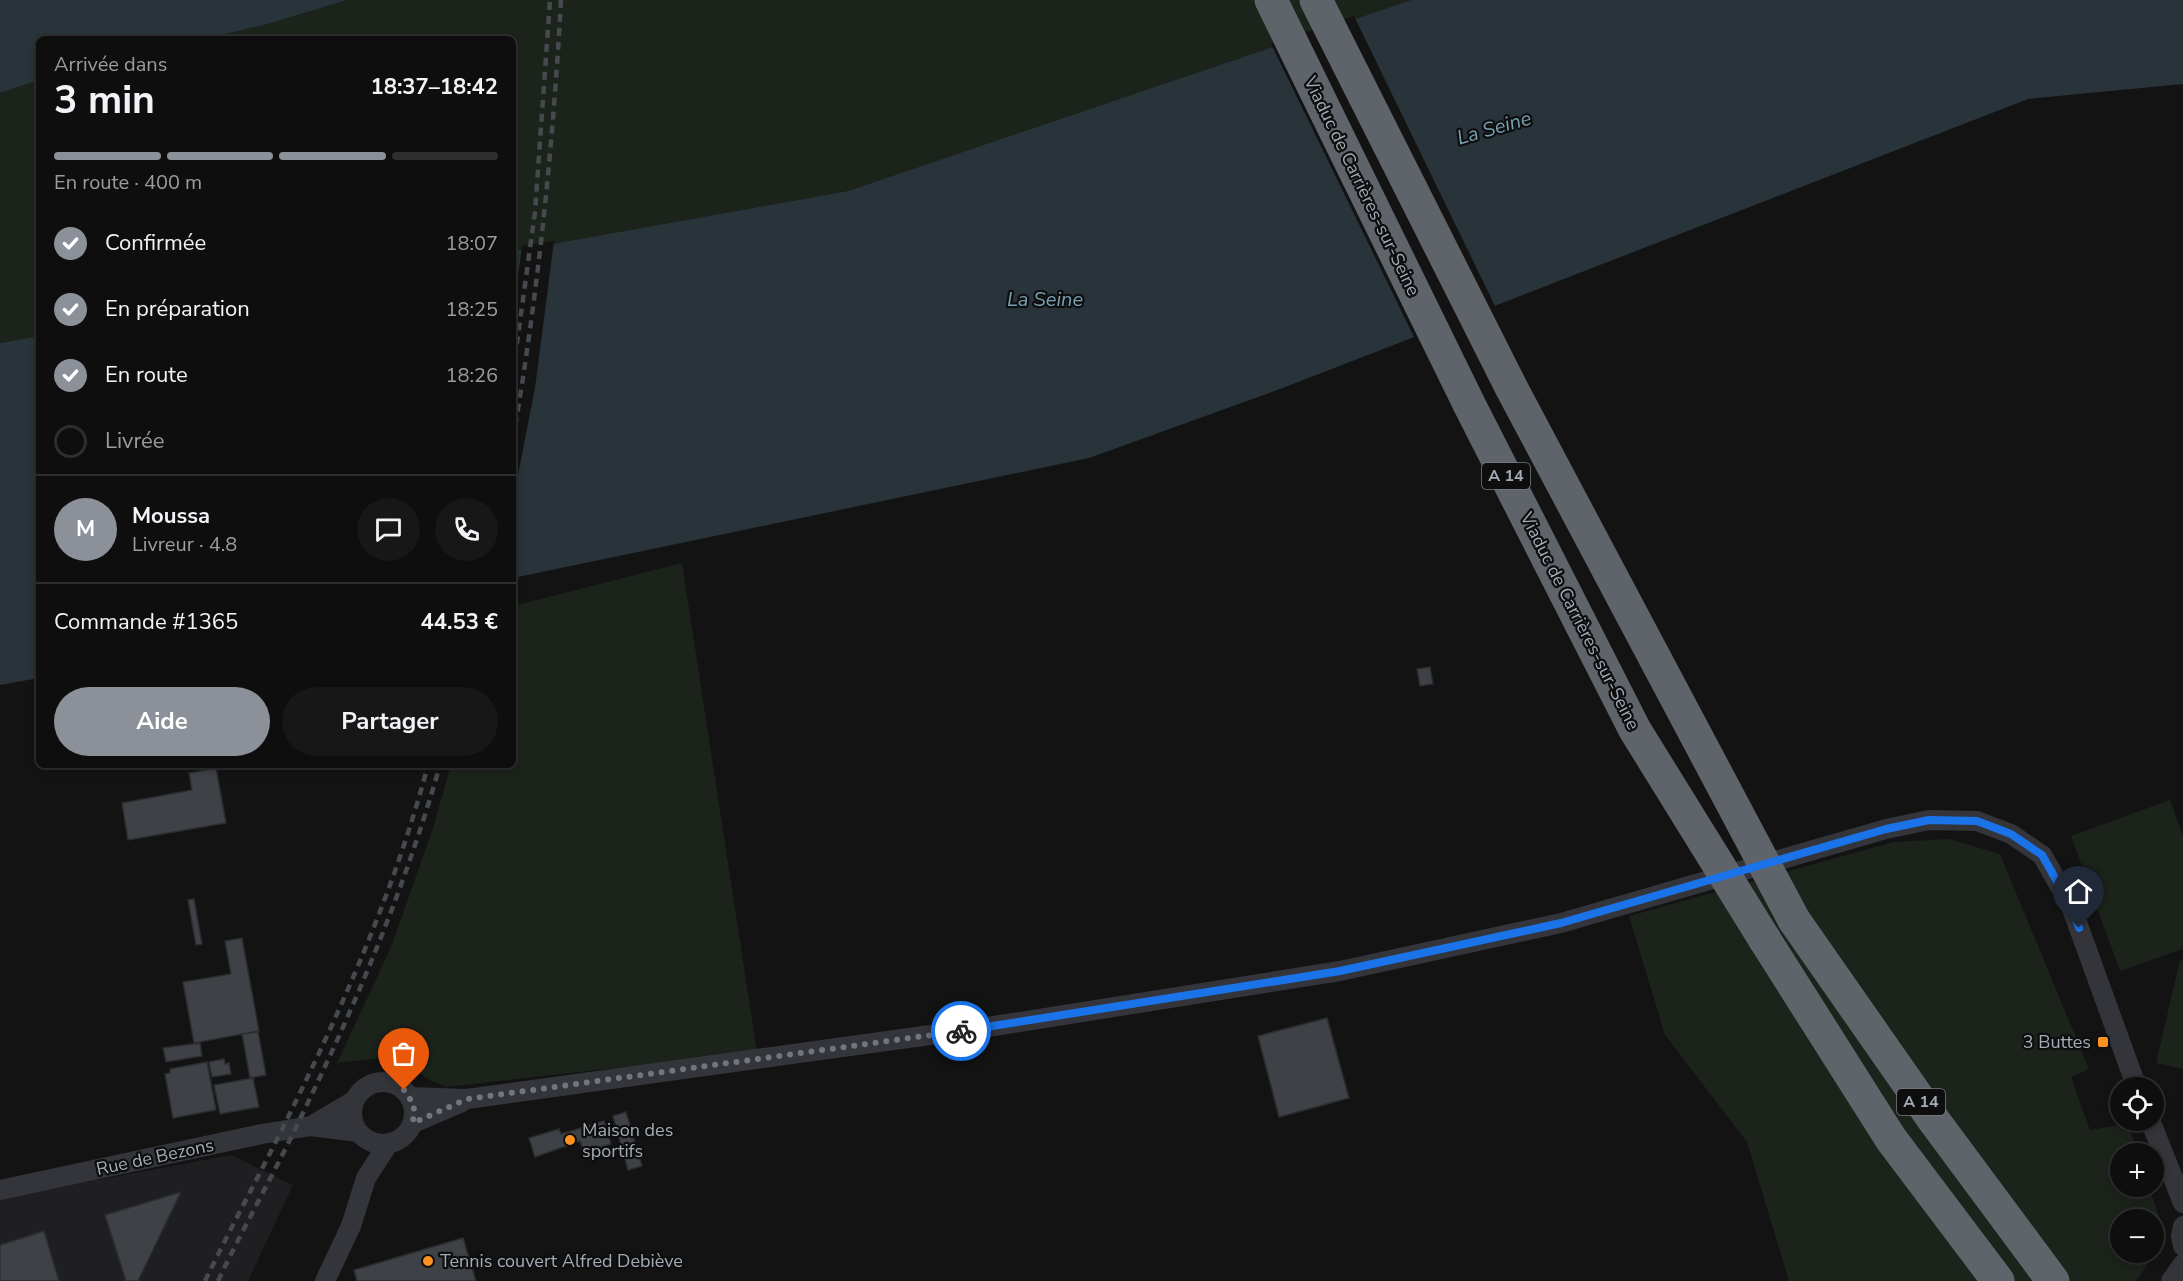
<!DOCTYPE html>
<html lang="fr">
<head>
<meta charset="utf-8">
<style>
	:root { --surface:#0e0e0f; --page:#171718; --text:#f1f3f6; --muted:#9b9c9e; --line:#2e2e2f; --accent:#8c9099 }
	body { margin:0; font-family:"Nunito Sans",sans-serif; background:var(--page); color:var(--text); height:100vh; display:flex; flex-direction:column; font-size:22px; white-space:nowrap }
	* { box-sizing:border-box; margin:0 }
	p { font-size:20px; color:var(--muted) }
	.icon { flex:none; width:33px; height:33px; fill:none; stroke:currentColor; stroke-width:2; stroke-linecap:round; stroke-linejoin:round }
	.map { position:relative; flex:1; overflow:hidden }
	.sheet { position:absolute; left:36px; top:36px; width:480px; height:732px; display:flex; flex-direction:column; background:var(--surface); border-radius:9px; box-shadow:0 3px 9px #0003,0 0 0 2px var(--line) }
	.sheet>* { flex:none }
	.controls { position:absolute; left:2110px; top:1077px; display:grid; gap:12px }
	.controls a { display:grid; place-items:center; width:54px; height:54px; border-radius:50%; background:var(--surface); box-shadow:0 3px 9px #0003,0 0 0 2px var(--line); font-size:30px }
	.pin { position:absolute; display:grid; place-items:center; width:51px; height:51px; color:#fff; margin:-62px -26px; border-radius:50% 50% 50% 0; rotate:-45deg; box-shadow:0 0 6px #0007 }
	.pin .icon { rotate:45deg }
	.courier { position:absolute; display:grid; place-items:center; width:60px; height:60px; margin:-30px; border:4px solid #1a73e8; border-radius:50%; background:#fff; color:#222; box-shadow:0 2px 8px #0007 }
	.overview em { font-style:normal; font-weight:700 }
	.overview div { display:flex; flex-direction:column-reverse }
	.overview { display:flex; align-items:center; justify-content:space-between; height:102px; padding:0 18px }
	h1 { font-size:39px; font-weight:700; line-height:45px }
	.bar { display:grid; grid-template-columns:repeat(4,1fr); gap:9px 6px; align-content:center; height:72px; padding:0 18px }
	.bar i { height:8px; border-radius:4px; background:var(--line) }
	.bar .current { background:var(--accent) }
	.bar p { grid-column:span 4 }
	.line { display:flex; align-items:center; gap:15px; padding:0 18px; border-top:2px solid var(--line) }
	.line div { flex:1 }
	.round { display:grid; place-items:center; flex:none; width:63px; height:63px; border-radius:32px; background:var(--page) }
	ol { padding:0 18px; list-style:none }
	li { display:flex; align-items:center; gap:18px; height:66px }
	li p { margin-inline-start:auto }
	li .icon { padding:6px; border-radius:50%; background:var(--accent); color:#fff; stroke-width:4 }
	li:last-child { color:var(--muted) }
	li i { width:33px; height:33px; border:3px solid var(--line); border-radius:50% }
	.button { display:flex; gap:12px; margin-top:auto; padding:12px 18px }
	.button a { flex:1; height:69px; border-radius:36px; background:var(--accent); color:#fff; font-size:24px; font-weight:700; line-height:69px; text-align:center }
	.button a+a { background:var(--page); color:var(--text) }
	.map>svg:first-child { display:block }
	.built { fill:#1f1f22 }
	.green { fill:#1b231b; fill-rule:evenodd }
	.water { fill:#283439 }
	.pier { fill:#131314 }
	.building { fill:#3e4145; stroke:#2c2d31; stroke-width:1.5 }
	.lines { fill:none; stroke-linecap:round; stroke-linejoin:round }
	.minor { stroke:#33353a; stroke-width:20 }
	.motorway { stroke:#5f646b; stroke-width:33 }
	.rail { stroke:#464a4f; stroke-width:4.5; stroke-dasharray:8 6; stroke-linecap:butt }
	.motorway-bridge { stroke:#5f646b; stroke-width:33 }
	.done { stroke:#71767d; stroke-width:6; stroke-dasharray:0 10.8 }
	.route { stroke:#1a73e8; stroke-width:8 }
	.poi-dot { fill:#fe9221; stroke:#0e0e0f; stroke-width:2 }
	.labels { text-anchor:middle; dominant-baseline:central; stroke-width:4.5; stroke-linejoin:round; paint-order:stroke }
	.shield { fill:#0e0e0f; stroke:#767d84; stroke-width:1.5 }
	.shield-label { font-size:16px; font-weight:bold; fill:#a3acb6 }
	.street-label { font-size:18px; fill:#a3acb6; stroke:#0e0e0f }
	.poi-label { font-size:18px; fill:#a3acb6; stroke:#0e0e0f; text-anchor:start }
	.water-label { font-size:20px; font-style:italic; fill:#77a1b4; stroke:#0e0e0f }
</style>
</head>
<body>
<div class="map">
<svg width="2183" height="1281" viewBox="0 0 2183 1281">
	<rect width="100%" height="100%" fill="#131314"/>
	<path class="built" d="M231,1155L293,1185L248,1281H0V1198Z"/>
	<path class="green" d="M347,0H1411L848,191L513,251V39H205L268,24Z
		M39,80V336L0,343V93Z
		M682,563L757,1052L446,1087L426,1078L406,1061L380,1058L337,1063L391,947L432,831L451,765H513V606Z
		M2170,800L2183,836V949L2120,971L2071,836Z
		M1949,839L2000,854L2089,1069L2071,1077L2090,1130L2128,1124L2138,1153L2121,1154V1186L2149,1187L2166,1238L2136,1281H1789L1747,1142L1665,1035L1629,916L1893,842ZM2121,1220H2154V1252H2121Z
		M2180,960L2183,961V1069L2156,1063Z"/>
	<path class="water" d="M0,0H347L268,24L205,39H39V80L0,93Z
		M1411,0H2183V84L2028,99L1280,389L1089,458L513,578V251L848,191Z
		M39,336V678L0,685V343Z"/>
	<path class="pier" d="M1354,16L1496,308L1415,339L1271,44Z
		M554,241L535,388L513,500V313L522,246Z"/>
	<path class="building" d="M1430,667L1433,684L1420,686L1417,669Z
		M216,768L226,823L128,840L122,803L192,790L189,773Z
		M194,899L202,944L196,945L188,900Z
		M242,938L259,1031L194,1043L183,982L231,974L225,941Z
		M1327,1018L1349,1098L1279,1117L1258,1036Z
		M258,1032L266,1075L250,1078L242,1034Z
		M200,1043L202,1056L166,1062L163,1048Z
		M224,1059L225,1064L229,1063L231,1074L212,1077L209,1062Z
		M207,1062L216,1110L173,1118L165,1074L170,1073V1069Z
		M253,1078L259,1107L220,1114L214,1085Z
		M626,1112L642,1166L628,1170L613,1116Z
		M604,1121L611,1144L584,1152L580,1141L535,1157L529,1138L559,1129L561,1134Z
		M181,1192L138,1281H126L105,1215Z
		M44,1231L59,1281H0V1245Z
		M463,1238L476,1281H357L354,1270Z"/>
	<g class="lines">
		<path class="minor" d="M352 1113a31 31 0 1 1 62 0a31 31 0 1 1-62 0Z
			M410,1097L467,1099L988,1027L1340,971L1561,923L1886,829L1929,820L1977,821L2011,834L2042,855L2071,906L2137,1088
			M2150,1120L2183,1203
			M413,1123L462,1102
			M311,1126L355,1100
			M0,1190L262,1134L311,1126L358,1132
			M2183,1226L2181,1236L2183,1246
			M325,1281L351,1226L366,1178L388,1144
			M2171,1281L2183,1264"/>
		<path class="motorway" d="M1794,920L1935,1122L2053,1281
			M1765,940L1891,1139L1998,1281"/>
		<path class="rail" d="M513,372L535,212L550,0
			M513,439C538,294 553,147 561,0
			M205,1281C234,1221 266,1163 295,1103C348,995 397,882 428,765
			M218,1281C244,1226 274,1174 300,1119C356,1004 405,888 440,765"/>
		<path class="motorway-bridge" d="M1271,0L1470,406L1635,730L1765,940
			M1316,0L1512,389L1794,920"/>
	</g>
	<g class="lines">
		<path class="done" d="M404,1090L414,1105L413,1123L467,1099L961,1031"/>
		<path class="route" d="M961,1031L1340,971L1561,923L1886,829L1929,820L1977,821L2011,834L2042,855L2071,906L2079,928"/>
	</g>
	<g class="poi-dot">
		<rect x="2097" y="1036" width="12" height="12" rx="3"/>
		<circle cx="570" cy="1140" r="6"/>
		<circle cx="428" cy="1261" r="6"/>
	</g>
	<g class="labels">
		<g class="shield">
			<rect x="1482" y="463" width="48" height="26" rx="4.5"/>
			<rect x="1897" y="1089" width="48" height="26" rx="4.5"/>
		</g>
		<g class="shield-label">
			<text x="1506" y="476">A 14</text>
			<text x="1921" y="1102">A 14</text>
		</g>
		<g class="street-label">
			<text transform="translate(1362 186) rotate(64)">Viaduc de Carrières-sur-Seine</text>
			<text transform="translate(1580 621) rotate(63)">Viaduc de Carrières-sur-Seine</text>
			<text transform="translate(155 1157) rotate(-12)">Rue de Bezons</text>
		</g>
		<g class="poi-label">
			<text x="2091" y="1042" text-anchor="end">3 Buttes</text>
			<text x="582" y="1130">Maison des<tspan x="582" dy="21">sportifs</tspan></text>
			<text x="440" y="1261">Tennis couvert Alfred Debiève</text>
		</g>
		<g class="water-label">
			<text transform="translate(1494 128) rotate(-16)">La Seine</text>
			<text x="1045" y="299">La Seine</text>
		</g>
	</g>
</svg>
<div class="controls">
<a><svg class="icon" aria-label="locate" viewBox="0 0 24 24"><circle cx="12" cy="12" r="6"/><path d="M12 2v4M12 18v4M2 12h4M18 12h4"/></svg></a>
<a>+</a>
<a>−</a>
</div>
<div class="pin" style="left:404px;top:1090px;background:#ea580c"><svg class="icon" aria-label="bag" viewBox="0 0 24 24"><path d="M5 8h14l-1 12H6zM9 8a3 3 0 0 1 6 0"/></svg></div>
<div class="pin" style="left:2079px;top:928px;background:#1f2937"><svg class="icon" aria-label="home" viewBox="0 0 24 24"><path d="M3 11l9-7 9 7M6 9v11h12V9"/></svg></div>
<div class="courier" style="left:961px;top:1031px"><svg class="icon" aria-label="bike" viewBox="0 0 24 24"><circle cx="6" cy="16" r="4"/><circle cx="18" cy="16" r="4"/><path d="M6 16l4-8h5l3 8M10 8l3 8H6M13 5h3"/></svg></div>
<section class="sheet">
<div class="overview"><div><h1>3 min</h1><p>Arrivée dans</p></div><em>18:37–18:42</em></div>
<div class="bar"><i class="current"></i><i class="current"></i><i class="current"></i><i></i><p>En route · 400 m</p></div>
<ol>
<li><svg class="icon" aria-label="check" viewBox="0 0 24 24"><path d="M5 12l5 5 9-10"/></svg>Confirmée<p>18:07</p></li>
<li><svg class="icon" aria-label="check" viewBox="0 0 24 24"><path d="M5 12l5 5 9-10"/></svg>En préparation<p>18:25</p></li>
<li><svg class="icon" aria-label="check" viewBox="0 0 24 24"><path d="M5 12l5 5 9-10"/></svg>En route<p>18:26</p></li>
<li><i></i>Livrée</li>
</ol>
<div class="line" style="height:108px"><b class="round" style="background:var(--accent);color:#fff">M</b><div><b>Moussa</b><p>Livreur · 4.8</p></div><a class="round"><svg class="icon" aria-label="chat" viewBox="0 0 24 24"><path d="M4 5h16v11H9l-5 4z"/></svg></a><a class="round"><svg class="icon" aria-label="phone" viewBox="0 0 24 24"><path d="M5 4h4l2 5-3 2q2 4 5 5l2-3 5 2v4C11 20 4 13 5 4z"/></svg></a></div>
<div class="line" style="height:78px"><div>Commande #1365</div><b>44.53 €</b></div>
<div class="button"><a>Aide</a><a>Partager</a></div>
</section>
</div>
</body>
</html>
